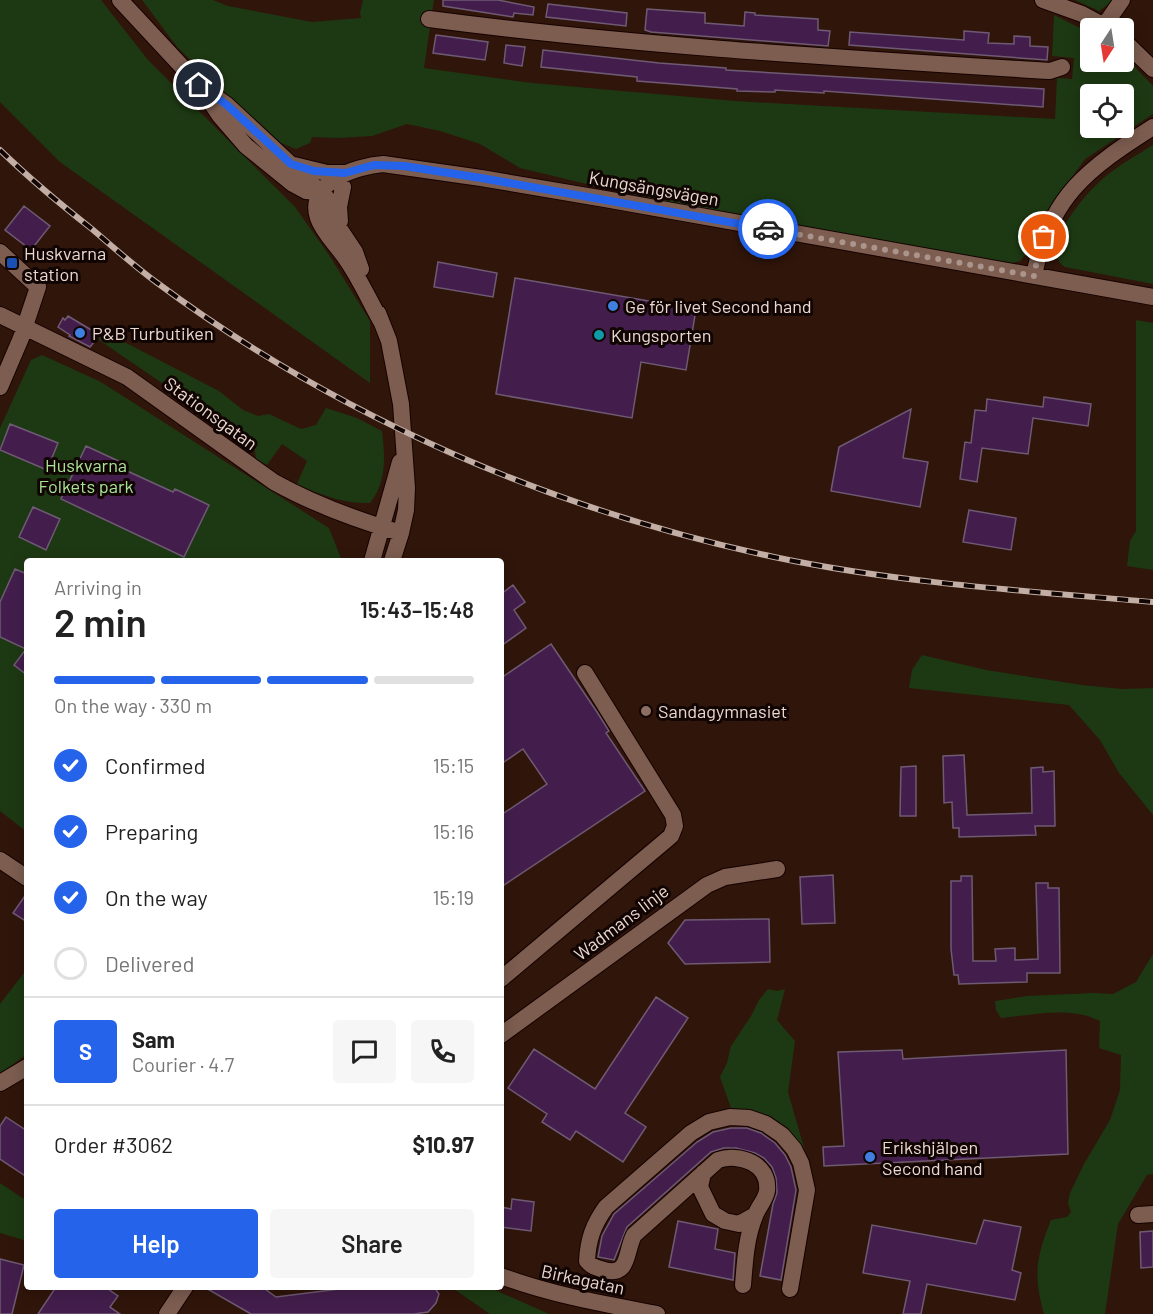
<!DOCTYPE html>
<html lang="en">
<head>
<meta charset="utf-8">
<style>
	:root { --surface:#fff; --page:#f6f6f6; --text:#222; --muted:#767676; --line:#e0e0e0; --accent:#2563eb }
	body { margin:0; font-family:Barlow,sans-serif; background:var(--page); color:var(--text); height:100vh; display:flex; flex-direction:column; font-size:22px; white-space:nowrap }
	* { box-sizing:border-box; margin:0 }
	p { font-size:20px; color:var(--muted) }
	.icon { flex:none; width:33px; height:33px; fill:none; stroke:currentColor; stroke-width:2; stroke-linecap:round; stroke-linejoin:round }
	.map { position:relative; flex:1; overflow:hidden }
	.sheet { position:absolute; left:24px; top:558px; width:480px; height:732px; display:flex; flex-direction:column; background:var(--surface); border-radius:6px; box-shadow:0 3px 15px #0003 }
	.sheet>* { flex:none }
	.needle { width:39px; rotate:192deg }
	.buttons { position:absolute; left:1080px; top:18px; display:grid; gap:12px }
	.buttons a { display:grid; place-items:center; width:54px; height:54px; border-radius:6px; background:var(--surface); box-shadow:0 3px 15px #0003; font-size:30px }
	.pin { position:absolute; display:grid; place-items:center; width:51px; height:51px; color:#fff; margin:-26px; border:3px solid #fff; border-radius:50%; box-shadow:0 2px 6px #0007 }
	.courier { position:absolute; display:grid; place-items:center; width:60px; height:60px; margin:-30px; border:4px solid #2563eb; border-radius:50%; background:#fff; color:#222; box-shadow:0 2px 8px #0007 }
	.head em { font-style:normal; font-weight:600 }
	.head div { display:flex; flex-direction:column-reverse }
	.head { display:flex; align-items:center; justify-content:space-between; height:102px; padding:0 30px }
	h1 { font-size:39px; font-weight:600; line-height:45px }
	.bar { display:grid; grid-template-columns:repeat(4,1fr); gap:9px 6px; align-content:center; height:72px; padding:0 30px }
	.bar i { height:8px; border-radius:4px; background:var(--line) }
	.bar .selected { background:var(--accent) }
	.bar p { grid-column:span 4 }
	.line { display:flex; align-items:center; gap:15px; padding:0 30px; border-top:2px solid var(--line) }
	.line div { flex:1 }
	.round { display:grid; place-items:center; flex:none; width:63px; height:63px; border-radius:6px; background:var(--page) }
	ol { padding:0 30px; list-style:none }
	li { display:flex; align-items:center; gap:18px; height:66px }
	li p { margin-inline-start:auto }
	li .icon { padding:6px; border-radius:50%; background:var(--accent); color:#fff; stroke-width:4 }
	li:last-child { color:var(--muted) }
	li i { width:33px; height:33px; border:3px solid var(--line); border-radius:50% }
	.cta { display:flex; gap:12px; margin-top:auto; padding:12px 30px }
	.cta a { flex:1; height:69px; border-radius:6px; background:var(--accent); color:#fff; font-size:24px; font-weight:600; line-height:69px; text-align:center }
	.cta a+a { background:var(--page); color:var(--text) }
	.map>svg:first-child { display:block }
	.green { fill:#1d3913; fill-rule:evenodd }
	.building { fill:#431e4c; stroke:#6f5a74; stroke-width:1.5 }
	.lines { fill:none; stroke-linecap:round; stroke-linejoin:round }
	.minor-casing { stroke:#160200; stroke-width:18 }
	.minor { stroke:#7d5d50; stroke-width:16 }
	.rail-casing { stroke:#c2aea5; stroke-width:6 }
	.rail { stroke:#100503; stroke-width:4; stroke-dasharray:11; stroke-linecap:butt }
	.done { stroke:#aa948b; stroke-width:6; stroke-dasharray:0 10.8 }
	.route { stroke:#2563eb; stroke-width:8 }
	.transit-dot { fill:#1a4fb4; stroke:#100503; stroke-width:2 }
	.shop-dot { fill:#3f7fe0; stroke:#100503; stroke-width:2 }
	.culture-dot { fill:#0f9aa8; stroke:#100503; stroke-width:2 }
	.education-dot { fill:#8d6e63; stroke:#100503; stroke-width:2 }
	.labels { text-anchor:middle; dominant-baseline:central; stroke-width:6; stroke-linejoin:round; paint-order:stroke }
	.street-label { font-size:18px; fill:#ebd8d0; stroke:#100503 }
	.poi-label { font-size:18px; fill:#ebd8d0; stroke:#100503; text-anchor:start }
	.park-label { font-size:18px; fill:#a9e496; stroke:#100503 }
</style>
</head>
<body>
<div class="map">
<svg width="1153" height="1314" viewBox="0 0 1153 1314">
	<rect width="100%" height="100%" fill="#30150a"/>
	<path class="green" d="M0,0H101L148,60L295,207L329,255L370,321V383L60,162L0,102Z
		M142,0H213L228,6L312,22L361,18L360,13L363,0H434L424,68L532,83L735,101L1055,119L1057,78L1072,79L1074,58L1052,56L1054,15L1090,33V62H1124V56L1153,86V114L1085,159L1042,220L1029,251L1020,261L1008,264L682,205L591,185L520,168L480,144L440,131L407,124L372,136L338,138L312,137L310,143L296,149L281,143L238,106L178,48ZM1090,94H1124V128H1090Z
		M1075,0H1114L1099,11Z
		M1153,145V284L1065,267C1036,249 1088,190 1106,176C1121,164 1137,155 1153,145Z
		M1136,320L1153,323V570L1127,566L1130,541L1136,531Z
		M101,330L219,391L243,410L258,416L269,414L301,429L316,425L326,408L357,418L382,431C385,456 387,482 370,503C344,504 321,495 297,484L307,461L282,444L267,465L256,459L254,446L99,340Z
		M42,355L101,382L329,528L342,561H27V832L0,811V428L31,360Z
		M922,655L986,670L1082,685L1122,689L1153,688V815L1119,773L1100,740L1069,705L909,688L912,670Z
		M1153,954V1174L1147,1175L1118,1224L1105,1314H1044C1033,1274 1036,1258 1051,1220L1067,1217L1071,1212L1068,1203L1070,1193L1084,1164L1110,1120L1120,1090L1121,1055L1099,1048L1100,1021C1071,1006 1033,1015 1001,1018L996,1010L995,1001L1027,996L1093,993L1113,994L1136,982Z
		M27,969V1054L0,1074V1004Z
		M768,989L777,991L785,989L777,1020L795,1041L788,1092L817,1193L774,1119L748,1110L731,1108L720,1077L727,1063L731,1046L751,1016L759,1000Z
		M0,1183L27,1201V1241L0,1233Z
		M451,1287H488L549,1314H490Z"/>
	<path class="building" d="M443,0H498L534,7L533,15L514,13L513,17L443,6Z
		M548,4L627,13L626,26L546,17Z
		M647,9L705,13V23L744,26L745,12L755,13V15L818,19V30L830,31L828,46L651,32L645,30Z
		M964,31L989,33L988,43L1014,44V36L1030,37V46L1048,47L1047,60L849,45L850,32L964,40Z
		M436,35L488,42L485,60L433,53Z
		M506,45L525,47L522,66L504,63Z
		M543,50L659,63L726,68V70L1044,89L1043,107L824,91V93L775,90V92L737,91V89L637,81V77L541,67Z
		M24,206L50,226L31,250L5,230Z
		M438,262L497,273L493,297L434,287Z
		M515,278L696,309L686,370L641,362L632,418L496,394Z
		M68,316L93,331L94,342L90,347L69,336L70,335L58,327L63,318L65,320Z
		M1044,397L1091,404L1088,426L1033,418L1028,454L982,448L977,482L960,479L965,442L971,443L975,410L986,411L987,399L1043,407Z
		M911,409L903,458L928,462L920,507L831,491L839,447Z
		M10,424L58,443L47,470L0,450Z
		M86,446L127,465L125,470L173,492L175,489L209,505L184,557L61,499Z
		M33,507L60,519L46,550L19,537Z
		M969,510L1016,518L1011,550L963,542Z
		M15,569L27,574V675L14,665L26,649L0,637V602Z
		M513,585L525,602L514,610L526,628L501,646V594Z
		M551,644L597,712L609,731L606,733L645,791L501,887V815L547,784L523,749L501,764V678Z
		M964,755L967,815L1032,813L1031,768L1043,767V772L1054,771L1055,826H1035L1036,835L959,837V828H953L952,802L944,803L943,756Z
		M916,766V816H900L901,767Z
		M833,875L835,923L802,924L800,877Z
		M961,876H972L973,961H996L995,949L1015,948V960L1038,959L1036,883H1048V888H1059L1060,973H1027V982L959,984L958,975H954L951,949V881H961Z
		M27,893V922L13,913Z
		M769,919L770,962L685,964L668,943L685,920Z
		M656,997L688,1018L625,1113L646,1127L623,1162L576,1131L570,1140L542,1122L547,1114L508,1088L534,1049L595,1089Z
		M902,1050L903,1059L1066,1050L1068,1154L824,1166L823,1147L844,1146L838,1052Z
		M6,1117L27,1131V1177L0,1159V1126Z
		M731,1128H747L761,1133L775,1143L785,1155L791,1167L796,1190L781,1280L760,1276L773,1204L777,1193L776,1178L772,1167L764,1158L755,1153L736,1148H724L711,1152L627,1227L614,1260L598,1257L602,1236L614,1214L697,1142L713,1132Z
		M512,1199L534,1202L531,1231L501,1227V1207L511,1209Z
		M984,1220L1021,1227L1012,1270L1021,1273L1015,1300L927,1284L921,1314H903L910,1281L863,1273L872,1225L976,1244Z
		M678,1221L718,1229L715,1249L735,1253L733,1280L669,1267Z
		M1153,1231V1267L1141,1268L1140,1232Z
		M0,1259L24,1265L12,1314H0Z
		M56,1287H105L118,1296L110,1307L120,1314H38Z
		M204,1287H262L276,1297L355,1287H434L439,1294L436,1303L428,1312L414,1314H251Z"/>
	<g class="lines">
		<defs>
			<path id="minor" d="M120,0L199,85L220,116L246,146L293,184L306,191L321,192
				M1043,0L1082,14L1108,28
				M429,19C635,46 843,58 1050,71L1062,67
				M1104,26L1122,0
				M1124,41L1153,69
				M199,85L227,105L326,197L333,219L355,252L361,269
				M294,165L327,173H345
				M340,221L339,207L343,187
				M0,252L38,287L21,338L0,387
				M1034,276C1049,196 1089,168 1153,127
				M378,313L389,341L401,404L407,488L406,510L401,533L392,561
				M0,315L127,377L274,482C315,505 357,520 401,533
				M382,323C370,302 360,279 346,259C337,245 323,233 318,218C306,182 357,166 383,164L481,178L605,199L1153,297
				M372,561L400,462
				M0,860L27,878
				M501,979L671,836L675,826L673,815L585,673
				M501,1035L707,885L725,877L777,869
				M0,1083L27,1067
				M703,1173L700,1187L713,1214L725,1221L739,1224L755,1215
				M1138,1215L1153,1214
				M501,1276C552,1295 604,1304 657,1314
				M743,1285C745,1261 746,1238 755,1216C758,1207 765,1201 767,1191C770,1163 739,1153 718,1160L634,1235C625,1252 630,1277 604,1270C597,1268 592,1267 587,1261C588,1240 593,1225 606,1207L691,1133L709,1122L730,1117L749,1118L766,1124L782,1135L794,1149L801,1163L807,1190L790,1289
				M167,1314L185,1287"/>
		</defs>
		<use href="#minor" class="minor-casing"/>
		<use href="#minor" class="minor"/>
		<defs>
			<path id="rail" d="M0,150C29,178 60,204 92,229C113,247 133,265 156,282C338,417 552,510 774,557C898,583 1026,591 1153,602"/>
		</defs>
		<use href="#rail" class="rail-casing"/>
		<use href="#rail" class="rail"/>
	</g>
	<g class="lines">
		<path class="done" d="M768,229L1034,276L1039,249L1044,237"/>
		<path class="route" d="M199,85L227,105L291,164L314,171L345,173L374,165L404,166L481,178L768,229"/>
	</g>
	<rect class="transit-dot" x="6" y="257" width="12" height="12" rx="3"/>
	<g class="shop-dot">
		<circle cx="613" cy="306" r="6"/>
		<circle cx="80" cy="333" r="6"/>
		<circle cx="870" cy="1157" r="6"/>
	</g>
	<circle class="culture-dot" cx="599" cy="335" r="6"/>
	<circle class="education-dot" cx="646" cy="711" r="6"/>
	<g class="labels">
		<g class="street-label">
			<text transform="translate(654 188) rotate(10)">Kungsängsvägen</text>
			<text transform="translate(211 413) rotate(36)">Stationsgatan</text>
			<text transform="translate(621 922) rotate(-37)">Wadmans linje</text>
			<text transform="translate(583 1279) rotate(12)">Birkagatan</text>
		</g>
		<g class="poi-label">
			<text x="24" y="253">Huskvarna<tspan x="24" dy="21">station</tspan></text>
			<text x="625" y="306">Ge för livet Second hand</text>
			<text x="92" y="333">P&amp;B Turbutiken</text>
			<text x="611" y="335">Kungsporten</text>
			<text x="658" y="711">Sandagymnasiet</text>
			<text x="882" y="1147">Erikshjälpen<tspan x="882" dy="21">Second hand</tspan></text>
		</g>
		<g class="park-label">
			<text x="86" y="465">Huskvarna<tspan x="86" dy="21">Folkets park</tspan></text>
		</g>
	</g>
</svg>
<div class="buttons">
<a><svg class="needle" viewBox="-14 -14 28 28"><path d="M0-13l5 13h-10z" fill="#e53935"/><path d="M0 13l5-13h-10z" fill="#767676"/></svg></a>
<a><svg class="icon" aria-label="locate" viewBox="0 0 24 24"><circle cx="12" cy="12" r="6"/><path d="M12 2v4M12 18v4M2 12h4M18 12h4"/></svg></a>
</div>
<div class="pin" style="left:1044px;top:237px;background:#ea580c"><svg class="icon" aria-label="bag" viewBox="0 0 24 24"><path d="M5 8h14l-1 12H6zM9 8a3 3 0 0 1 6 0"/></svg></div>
<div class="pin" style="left:199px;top:85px;background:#1f2937"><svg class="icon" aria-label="home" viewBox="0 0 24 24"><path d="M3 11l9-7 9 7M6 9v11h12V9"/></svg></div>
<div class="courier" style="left:768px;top:229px"><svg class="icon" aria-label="car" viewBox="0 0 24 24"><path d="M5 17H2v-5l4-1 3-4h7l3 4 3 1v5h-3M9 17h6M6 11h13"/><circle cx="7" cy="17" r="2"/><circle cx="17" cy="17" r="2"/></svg></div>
<section class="sheet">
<div class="head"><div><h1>2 min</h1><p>Arriving in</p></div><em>15:43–15:48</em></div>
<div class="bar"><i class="selected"></i><i class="selected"></i><i class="selected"></i><i></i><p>On the way · 330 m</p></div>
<ol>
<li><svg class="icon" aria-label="check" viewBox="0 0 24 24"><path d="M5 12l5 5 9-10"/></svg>Confirmed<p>15:15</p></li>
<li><svg class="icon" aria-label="check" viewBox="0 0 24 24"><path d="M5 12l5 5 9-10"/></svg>Preparing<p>15:16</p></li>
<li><svg class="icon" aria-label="check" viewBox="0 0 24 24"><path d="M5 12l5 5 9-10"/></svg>On the way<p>15:19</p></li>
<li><i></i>Delivered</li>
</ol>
<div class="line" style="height:108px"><b class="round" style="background:var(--accent);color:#fff">S</b><div><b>Sam</b><p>Courier · 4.7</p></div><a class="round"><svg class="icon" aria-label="chat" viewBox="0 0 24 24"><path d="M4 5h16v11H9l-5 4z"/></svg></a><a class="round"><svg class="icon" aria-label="phone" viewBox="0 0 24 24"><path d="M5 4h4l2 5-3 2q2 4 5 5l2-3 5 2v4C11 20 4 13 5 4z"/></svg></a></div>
<div class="line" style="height:78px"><div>Order #3062</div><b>$10.97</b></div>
<div class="cta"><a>Help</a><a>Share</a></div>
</section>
</div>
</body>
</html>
